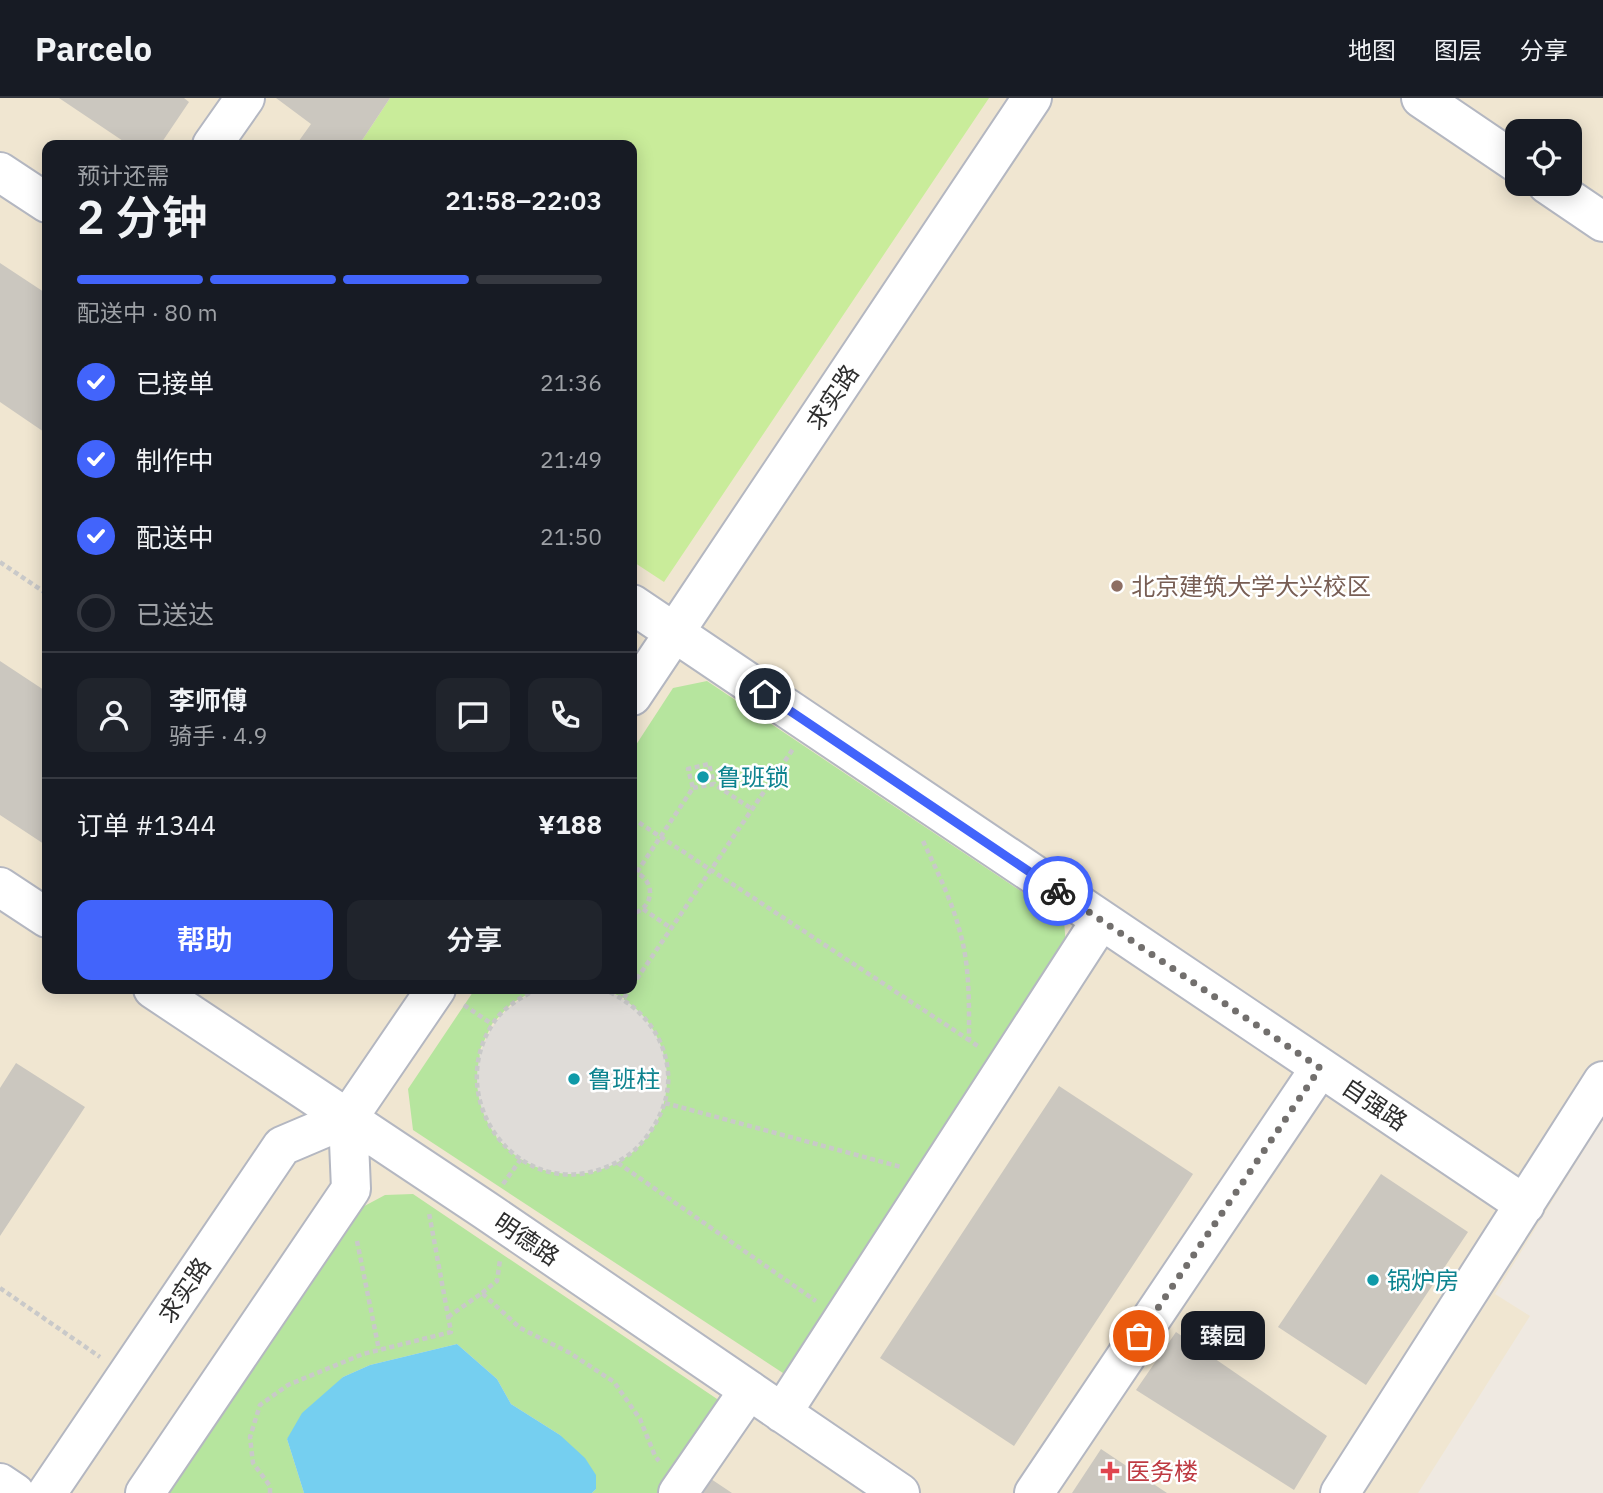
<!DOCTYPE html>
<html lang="zh">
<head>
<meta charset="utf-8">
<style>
	:root { --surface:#171b24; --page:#20242c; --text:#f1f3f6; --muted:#9ea1a6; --line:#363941; --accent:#4264fb }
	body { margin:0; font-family:"IBM Plex Sans","Noto Sans SC",sans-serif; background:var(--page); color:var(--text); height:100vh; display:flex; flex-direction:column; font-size:26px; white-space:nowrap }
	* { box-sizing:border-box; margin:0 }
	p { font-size:23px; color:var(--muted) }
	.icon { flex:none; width:38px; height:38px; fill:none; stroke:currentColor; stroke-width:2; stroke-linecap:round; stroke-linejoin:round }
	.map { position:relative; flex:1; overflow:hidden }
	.panel { position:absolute; left:42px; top:42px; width:595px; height:854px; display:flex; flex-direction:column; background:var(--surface); border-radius:14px; box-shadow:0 4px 18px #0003 }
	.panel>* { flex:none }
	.fabs { position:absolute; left:1505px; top:21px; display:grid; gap:14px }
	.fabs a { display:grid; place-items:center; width:77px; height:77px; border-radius:14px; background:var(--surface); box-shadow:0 4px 18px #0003; font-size:35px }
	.pin { position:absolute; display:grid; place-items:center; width:60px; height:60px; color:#fff; margin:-30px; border:4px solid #fff; border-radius:50%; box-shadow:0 2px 7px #0007 }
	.courier { position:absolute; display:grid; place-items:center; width:70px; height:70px; margin:-35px; border:5px solid #4264fb; border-radius:50%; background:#fff; color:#222; box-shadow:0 2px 9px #0007 }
	.bubble { position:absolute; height:49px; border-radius:14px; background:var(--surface); box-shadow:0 4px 18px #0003; font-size:23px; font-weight:600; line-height:49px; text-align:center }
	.head em { font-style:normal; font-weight:600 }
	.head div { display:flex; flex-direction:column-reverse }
	.head { display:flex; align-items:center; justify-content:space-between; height:119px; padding:0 35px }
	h1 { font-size:46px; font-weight:600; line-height:52px }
	.bar { display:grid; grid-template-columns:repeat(4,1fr); gap:10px 7px; align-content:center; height:84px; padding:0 35px }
	.bar i { height:9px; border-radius:5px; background:var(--line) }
	.bar .on { background:var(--accent) }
	.bar p { grid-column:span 4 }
	.line { display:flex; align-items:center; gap:18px; padding:0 35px; border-top:2px solid var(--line) }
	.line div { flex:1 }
	.round { display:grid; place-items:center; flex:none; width:74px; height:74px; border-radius:14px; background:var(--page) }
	ol { padding:0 35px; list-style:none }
	li { display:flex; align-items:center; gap:21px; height:77px }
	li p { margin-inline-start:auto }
	li .icon { padding:7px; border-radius:50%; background:var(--accent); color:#fff; stroke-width:4 }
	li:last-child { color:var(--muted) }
	li i { width:38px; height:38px; border:4px solid var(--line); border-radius:50% }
	.action { display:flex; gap:14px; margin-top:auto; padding:14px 35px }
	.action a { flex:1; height:80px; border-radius:14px; background:var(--accent); color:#fff; font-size:28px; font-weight:600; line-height:80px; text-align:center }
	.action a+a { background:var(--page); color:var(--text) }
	header { display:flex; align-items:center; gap:42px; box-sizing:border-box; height:98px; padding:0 35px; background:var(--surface); border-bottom:2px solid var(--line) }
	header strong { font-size:33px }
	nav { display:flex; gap:38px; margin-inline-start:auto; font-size:24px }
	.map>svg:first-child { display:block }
	.education { fill:#f0e6d1; fill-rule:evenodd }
	.green { fill:#b6e59e }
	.pitch { fill:#c9ec9a }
	.plaza { fill:#dfdcd8 }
	.water { fill:#75cff0 }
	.building { fill:#cbc7bf }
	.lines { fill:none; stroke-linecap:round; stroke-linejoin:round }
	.minor-casing { stroke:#b4b7c1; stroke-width:42 }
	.path { stroke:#c9c9c9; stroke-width:4.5; stroke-dasharray:5 3.5; stroke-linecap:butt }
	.minor { stroke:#fff; stroke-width:38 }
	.done { stroke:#726f6d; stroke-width:7; stroke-dasharray:0 12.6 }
	.route { stroke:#4264fb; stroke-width:9 }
	.education-dot { fill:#8d6e63; stroke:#fff; stroke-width:2.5 }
	.culture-dot { fill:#0f9aa8; stroke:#fff; stroke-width:2.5 }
	.health-dot { fill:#e0444e; stroke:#fff; stroke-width:2.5 }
	.labels { text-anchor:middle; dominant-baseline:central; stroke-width:5; stroke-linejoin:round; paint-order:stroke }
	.street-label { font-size:24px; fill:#2e2e2e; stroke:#fff }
	.education-label { font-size:24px; fill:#785e54; stroke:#fff; text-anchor:start }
	.culture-label { font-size:24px; fill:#0d838f; stroke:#fff; text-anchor:start }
	.health-label { font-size:24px; fill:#be3a42; stroke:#fff; text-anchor:start }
</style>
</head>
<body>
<header>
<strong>Parcelo</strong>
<nav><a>地图</a><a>图层</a><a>分享</a></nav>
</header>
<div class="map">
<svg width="1603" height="1395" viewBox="0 0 1603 1395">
	<rect width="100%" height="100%" fill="#efe9e1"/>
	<path class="education" d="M0,0H1603V1021L1495,1196L1530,1218L1418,1395H0ZM1517,33H1570V86H1517ZM47,47H632V891H47Z"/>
	<path class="green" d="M707,583L1064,822L1066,849L786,1277L413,1032L408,991L475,891H537L512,905L492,926L479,954L497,1041L521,1061L544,1072L569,1076L594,1074L624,900L603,891H632V653L673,590Z
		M413,1096L723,1305L661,1395H592L596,1391L560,1337L511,1306L497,1281L457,1246L370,1267L343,1279L287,1341L304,1395H165L357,1112L385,1097Z"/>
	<path class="pitch" d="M390,0H989L664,484L632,463V47H359Z"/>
	<path class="plaza" d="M477 981a95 95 0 1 1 190 0a95 95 0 1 1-190 0Z"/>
	<path class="water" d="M457,1246L497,1281L511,1306L560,1337L585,1360L596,1377V1391L592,1395H304L287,1341L302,1315L343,1279L370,1267Z"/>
	<path class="building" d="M59,0H184L189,4L160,47H129Z
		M276,0H390L359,47H296L311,26Z
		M0,165L47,196V336L0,304Z
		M0,563L47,594V748L0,717Z
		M16,965L85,1009L0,1138V990Z
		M1059,988L1193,1076L1014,1348L880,1260Z
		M1381,1076L1468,1134L1366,1287L1278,1229Z
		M1176,1234L1327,1338L1294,1392L1136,1292Z
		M1101,1351L1167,1395H1072Z
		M702,1375L732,1395H689Z"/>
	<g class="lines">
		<defs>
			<path id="minor" d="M1421,0L1517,65
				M212,47L245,0
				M0,74L47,105
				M1547,86L1603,124
				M632,506L1525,1107
				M632,598L1032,0
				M0,789L47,820
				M153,891L485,1112L900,1395
				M782,1315L1101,822
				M0,1385L15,1395
				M47,1395L282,1048L348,1020L436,891
				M145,1395L351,1091L348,1020
				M678,1395L749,1292
				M1034,1395L1320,970
				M1340,1395L1603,983"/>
		</defs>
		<use href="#minor" class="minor-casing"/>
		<path class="path" d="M0,464L47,496
			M693,690L714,686L752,711
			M632,720L969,942
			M923,743C937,773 952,803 960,834C970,869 969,906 969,942L979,949
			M632,773C656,780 656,809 632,816
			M637,774L693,690L688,671L709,666L714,686
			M643,811L671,830
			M632,888L793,651
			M537,891C520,900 502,910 492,927C444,1003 518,1103 604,1070C619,1064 633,1056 643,1043C659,1024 670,1000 668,975C665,935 638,906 603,891
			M624,900L630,891
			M464,907L492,926
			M665,1005L901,1069
			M618,1065L816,1203
			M503,1086L521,1061
			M357,1143L379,1252
			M0,1190L100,1259
			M482,1195L497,1183L500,1162
			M448,1219L482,1195L520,1230L570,1255L614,1284L640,1321L655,1358L659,1363
			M270,1395V1388L253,1365L250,1339L260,1307L288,1287L363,1256L451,1234L429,1115"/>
		<use href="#minor" class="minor"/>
	</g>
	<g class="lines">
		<path class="done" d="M1058,793L1320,970L1139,1238"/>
		<path class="route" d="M765,596L1058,793"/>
	</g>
	<circle class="education-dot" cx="1117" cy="488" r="7"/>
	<g class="culture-dot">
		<circle cx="703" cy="679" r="7"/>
		<circle cx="574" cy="981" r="7"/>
		<circle cx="1373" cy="1182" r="7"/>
	</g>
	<path class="health-dot" d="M1106.5 1362.5h7v7h7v7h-7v7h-7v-7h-7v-7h7z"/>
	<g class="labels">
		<g class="street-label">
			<text transform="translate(832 299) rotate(-56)">求实路</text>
			<text transform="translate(1375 1006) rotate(34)">自强路</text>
			<text transform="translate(527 1141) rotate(34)">明德路</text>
			<text transform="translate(184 1192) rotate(-56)">求实路</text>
		</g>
		<g class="education-label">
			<text x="1131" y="488">北京建筑大学大兴校区</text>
		</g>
		<g class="culture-label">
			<text x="717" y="679">鲁班锁</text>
			<text x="588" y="981">鲁班柱</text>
			<text x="1387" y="1182">锅炉房</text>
		</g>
		<g class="health-label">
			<text x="1126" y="1373">医务楼</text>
		</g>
	</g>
</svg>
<div class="fabs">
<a><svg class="icon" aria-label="locate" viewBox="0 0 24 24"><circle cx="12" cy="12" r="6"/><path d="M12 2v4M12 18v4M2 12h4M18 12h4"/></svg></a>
</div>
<div class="pin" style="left:1139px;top:1238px;background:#ea580c"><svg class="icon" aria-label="bag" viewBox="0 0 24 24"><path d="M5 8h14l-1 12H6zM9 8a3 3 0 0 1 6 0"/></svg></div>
<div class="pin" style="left:765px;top:596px;background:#1f2937"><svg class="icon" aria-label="home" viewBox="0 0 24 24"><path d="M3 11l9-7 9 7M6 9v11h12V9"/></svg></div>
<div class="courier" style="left:1058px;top:793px"><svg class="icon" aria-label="bike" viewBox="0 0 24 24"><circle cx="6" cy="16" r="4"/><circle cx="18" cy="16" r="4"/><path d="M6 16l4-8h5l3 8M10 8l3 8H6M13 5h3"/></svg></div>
<div class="bubble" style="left:1181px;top:1213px;width:84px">臻园</div>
<section class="panel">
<div class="head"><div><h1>2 分钟</h1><p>预计还需</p></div><em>21:58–22:03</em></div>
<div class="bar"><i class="on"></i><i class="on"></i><i class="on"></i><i></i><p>配送中 · 80 m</p></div>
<ol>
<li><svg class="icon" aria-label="check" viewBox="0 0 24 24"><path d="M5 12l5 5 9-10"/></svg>已接单<p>21:36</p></li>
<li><svg class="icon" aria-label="check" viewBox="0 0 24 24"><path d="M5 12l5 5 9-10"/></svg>制作中<p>21:49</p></li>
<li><svg class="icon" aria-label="check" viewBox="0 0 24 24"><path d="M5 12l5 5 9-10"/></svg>配送中<p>21:50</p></li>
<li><i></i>已送达</li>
</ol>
<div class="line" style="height:126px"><a class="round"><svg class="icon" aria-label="person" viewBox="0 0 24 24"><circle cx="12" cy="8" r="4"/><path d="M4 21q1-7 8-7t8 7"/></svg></a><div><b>李师傅</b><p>骑手 · 4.9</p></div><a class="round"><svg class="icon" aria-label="chat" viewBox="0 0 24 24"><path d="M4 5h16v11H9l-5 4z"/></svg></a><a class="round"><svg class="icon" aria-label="phone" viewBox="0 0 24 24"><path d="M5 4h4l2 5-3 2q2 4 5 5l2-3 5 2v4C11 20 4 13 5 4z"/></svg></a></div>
<div class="line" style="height:91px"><div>订单 #1344</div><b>¥188</b></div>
<div class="action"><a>帮助</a><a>分享</a></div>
</section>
</div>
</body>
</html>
